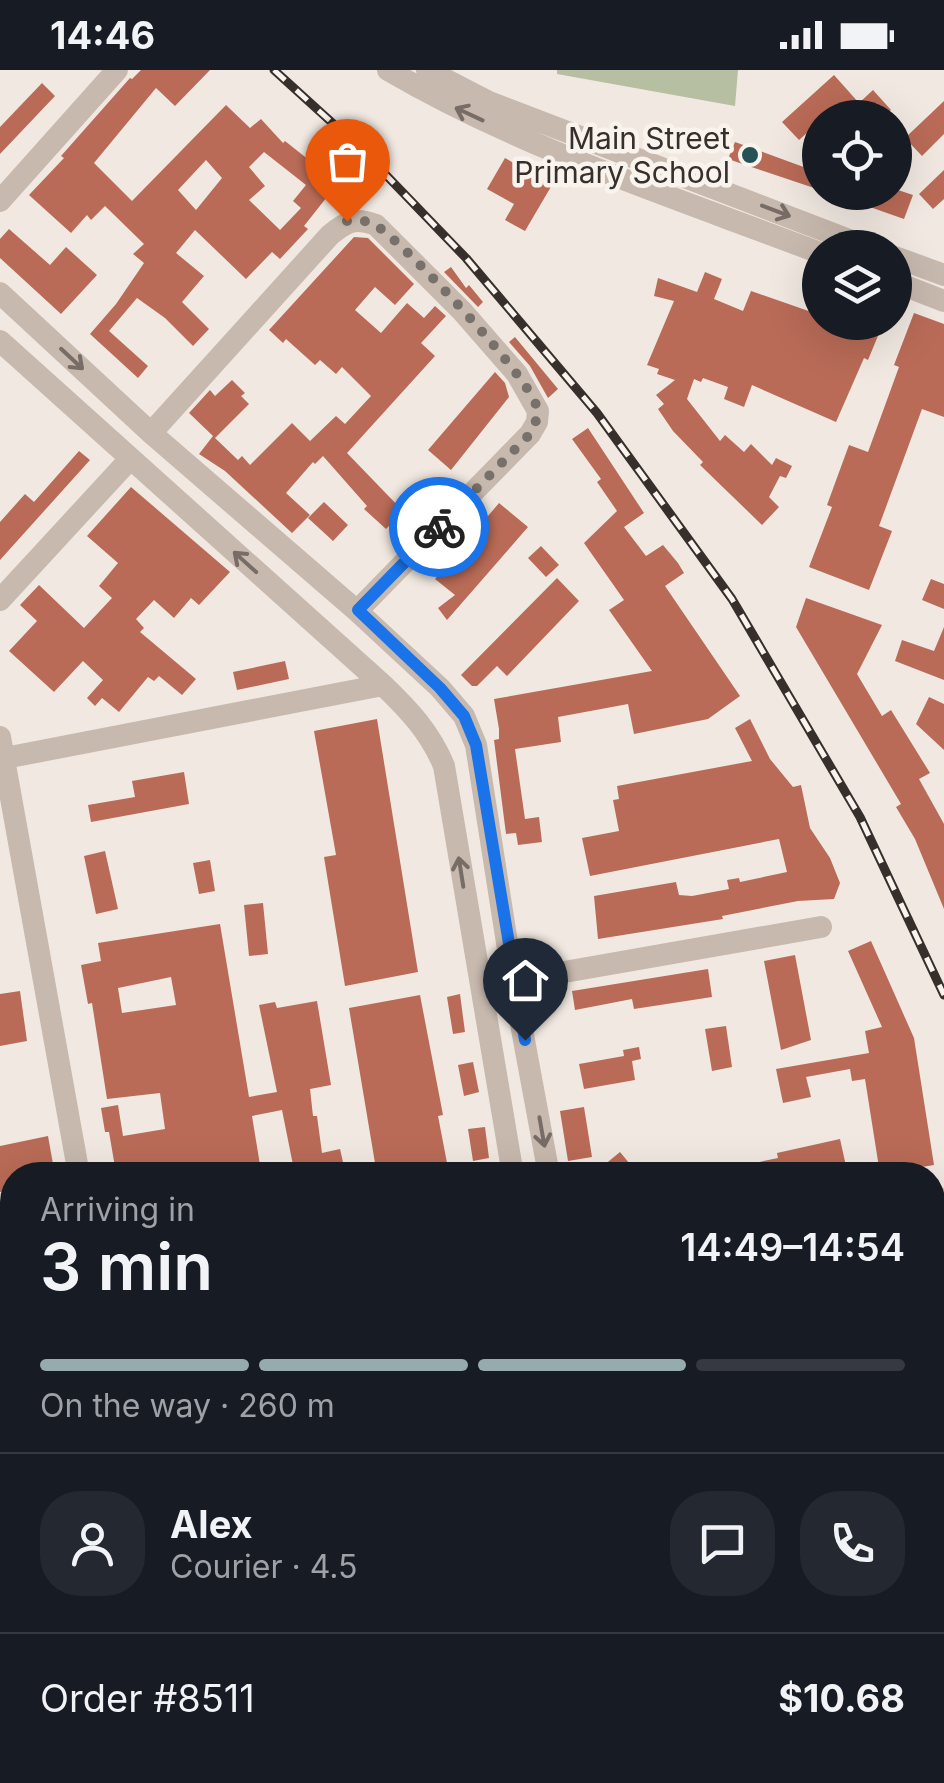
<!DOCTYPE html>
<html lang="en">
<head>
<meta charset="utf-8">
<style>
	:root { --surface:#171b24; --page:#242831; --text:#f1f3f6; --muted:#9ea1a6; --line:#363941; --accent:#95abae }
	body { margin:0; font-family:Inter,sans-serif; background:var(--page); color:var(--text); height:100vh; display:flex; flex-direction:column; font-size:38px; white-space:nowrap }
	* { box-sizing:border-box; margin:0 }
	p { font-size:32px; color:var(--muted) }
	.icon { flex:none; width:55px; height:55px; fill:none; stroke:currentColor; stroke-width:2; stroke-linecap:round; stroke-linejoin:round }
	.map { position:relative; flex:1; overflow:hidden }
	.panel { position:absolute; left:0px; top:1092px; width:945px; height:622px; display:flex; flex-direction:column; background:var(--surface); border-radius:40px 40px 0 0; box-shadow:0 10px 40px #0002 }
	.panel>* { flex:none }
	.tools { position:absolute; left:802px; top:30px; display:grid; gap:20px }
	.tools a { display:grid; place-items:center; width:110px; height:110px; border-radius:50%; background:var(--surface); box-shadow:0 10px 40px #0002; font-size:50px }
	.pin { position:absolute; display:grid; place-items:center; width:85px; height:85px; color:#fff; margin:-102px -42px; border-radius:50% 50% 50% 0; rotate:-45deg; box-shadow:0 0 10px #0007 }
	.pin .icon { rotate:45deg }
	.courier { position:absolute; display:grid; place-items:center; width:100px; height:100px; margin:-50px; border:8px solid #1a73e8; border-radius:50%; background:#fff; color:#222; box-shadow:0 2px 12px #0007 }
	.head em { font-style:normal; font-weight:600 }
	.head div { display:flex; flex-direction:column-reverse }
	.head { display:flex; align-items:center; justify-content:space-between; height:170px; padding:0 40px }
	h1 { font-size:65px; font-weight:600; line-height:75px }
	.bar { display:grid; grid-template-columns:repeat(4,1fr); gap:15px 10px; align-content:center; height:120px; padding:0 40px }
	.bar i { height:12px; border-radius:8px; background:var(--line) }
	.bar .selected { background:var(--accent) }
	.bar p { grid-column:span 4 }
	.line { display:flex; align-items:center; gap:25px; padding:0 40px; border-top:2px solid var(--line) }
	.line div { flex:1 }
	.round { display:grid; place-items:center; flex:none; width:105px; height:105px; border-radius:40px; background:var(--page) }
	.status { display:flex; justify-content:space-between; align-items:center; height:70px; padding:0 50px; background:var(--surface); direction:ltr }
	.status svg { height:28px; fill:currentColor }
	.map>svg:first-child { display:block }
	.green { fill:#b6bfa2 }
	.building { fill:#b96b57; fill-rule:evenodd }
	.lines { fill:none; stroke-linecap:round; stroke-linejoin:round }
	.minor { stroke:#c8b9ae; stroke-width:22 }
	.rail-casing { stroke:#372f2b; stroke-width:9 }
	.rail { stroke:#f9f3ed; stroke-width:5; stroke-dasharray:15; stroke-linecap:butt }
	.oneway { stroke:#786d66 }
	.done { stroke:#78706b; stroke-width:10; stroke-dasharray:0 18 }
	.route { stroke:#1a73e8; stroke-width:12 }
	.poi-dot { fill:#255355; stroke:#f9f3ed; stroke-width:4 }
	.labels { text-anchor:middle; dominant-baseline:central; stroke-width:9; stroke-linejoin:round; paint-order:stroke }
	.poi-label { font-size:30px; fill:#372f2b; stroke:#f9f3ed; text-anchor:end }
</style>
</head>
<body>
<div class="status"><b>14:46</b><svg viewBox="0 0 49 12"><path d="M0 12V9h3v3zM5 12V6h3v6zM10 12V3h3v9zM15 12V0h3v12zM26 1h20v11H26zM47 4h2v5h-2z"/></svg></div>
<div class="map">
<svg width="944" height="1713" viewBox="0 0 944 1713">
	<rect width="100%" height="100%" fill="#f1e9e1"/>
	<path class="green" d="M557,0H738L735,36L557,4Z"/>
	<path class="building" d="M141,0H210L175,36L156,18L94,93L132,131L226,35L250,58L261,49L283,73L285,71L338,113L304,156L308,159L280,189L272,182L246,209L195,160L176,183L204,206L182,232L209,259L193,276L165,248L137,228L109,261L148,296L138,308L90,264L116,234L144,193L133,184L144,174L105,136L91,150L87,145L71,163L29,125L64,88L61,86L130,8L132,9ZM264,82L306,115L293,131L301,138L280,160L249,130L265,116L249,97ZM206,90L222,108L196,140L178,120Z
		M834,5L859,33L873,20L891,40L882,48H820V76L808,62L799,70L782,52Z
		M42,13L55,26L0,84V57Z
		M944,31V64L922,86L905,68Z
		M735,72L820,103V120L728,89Z
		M505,88L552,115L525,161L505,150L514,134L487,119Z
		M944,100V129L933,139L919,124Z
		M895,119L913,125L904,149L833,124L895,122Z
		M9,159L50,195L66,177L97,205L61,244L0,188V169Z
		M354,167L368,168L414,214L395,235L375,217L355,240L381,263L407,233L424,248L435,236L446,246L421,273L435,286L347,383L403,441L386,459L364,439L367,436L323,386L315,394L313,392L286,423L310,445L292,463L225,401L199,384L213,366L189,343L210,320L215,326L232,310L245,323L241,326L249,334L215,368L238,390L242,386L250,395L292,353L310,371L336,346L345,354L371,326L342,297L336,304L320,290L315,295L286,269L283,273L269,260Z
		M451,197L466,218L469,215L483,232L478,237L444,202Z
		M705,202L722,209L714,229L743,241L751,221L820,245V252H859L880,261L868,290L864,288L836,352L752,315L744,337L724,329L728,317L703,308L701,312L694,309L687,329L720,371L725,365L744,382L751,374L772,395L776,388L792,396L786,408L780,406L769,427L779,437L762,455L700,395L703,392L673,361L658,339L664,334L656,325L675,310L657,304L659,299L647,295L674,231L654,226L658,208L697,222Z
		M914,243L944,254V347L922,339L879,456L892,461L869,520L809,497L832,437L827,435L849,375L868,382L899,297L894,295Z
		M515,267L558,319L548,328L530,296L509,272Z
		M495,302L505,313L509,327L451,400L428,380Z
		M588,358L644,443L624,457L646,486L663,475L678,493L684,503L665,516L740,626L708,649L634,664L628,634L558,647L561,672L515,679L525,749L539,747L542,772L518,775L516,763L506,764L494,670L499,669V659L494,629L652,601L609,540L624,530L584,473L617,441L597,412L601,409L572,369Z
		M79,381L90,390L0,490V452L25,424L34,432Z
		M131,417L230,502L199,535L191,528L174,548L154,530L136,549L144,558L140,562L196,609L182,625L159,606L154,611L148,607L119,642L102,628L95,636L87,628L103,610L83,591L54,622L9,581L37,551L20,535L39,515L84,558L112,528L99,516L118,493L87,466Z
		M324,432L348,455L333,471L308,448Z
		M499,433L528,457L447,550L438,538L455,525L435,509Z
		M541,476L559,495L546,507L528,488Z
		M557,508L579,531L507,606L497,596L477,616H472L461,605Z
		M931,509L944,514V539L922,530Z
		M806,528L882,555L857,604L882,646L891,640L930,703L919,709L944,754V839L915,769L896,737L901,734L796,557Z
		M944,557V610L895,591L902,570L934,581Z
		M285,591L289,609L237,620L233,602Z
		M929,627L944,634V680L916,654Z
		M377,649L418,902L345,916L324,787L336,785L314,661Z
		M750,649L770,689L793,717L801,715L810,758L830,788L840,813L834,829L798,831L722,846L723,849L598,869L594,826L676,812L679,825L692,826L729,819L727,810L739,808L740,812L787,802L779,769L590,806L582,768L619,761L613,730L619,729L617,716L752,691L735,658Z
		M184,702L189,734L91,752L88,735L135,727L132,711Z
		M105,781L118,839L96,844L84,786Z
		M210,790L215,821L199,824L193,793Z
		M263,833L268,884L249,886L244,835Z
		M220,854L249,1027L277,1022L259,935L275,932L277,938L317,931L331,1015L310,1019L313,1046H317L322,1083L340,1079L346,1105H295L282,1040L252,1046L260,1095L206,1105H130L129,1100L116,1103L109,1062H105L101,1038L118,1035L123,1066L165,1059L160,1023L107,1029L92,933L88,934L81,895L101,891L98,873ZM171,907L176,935L122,943L118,918Z
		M871,871L914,968L934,1095L880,1104L865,1009L852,1011L850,999L806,1007L811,1027L783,1033L776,999L869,983L865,961L882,957L848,881Z
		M795,885L811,970L781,980L764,891Z
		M708,899L712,927L634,939L632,929L575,940L572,921Z
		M20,921L27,971L0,976V924Z
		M460,924L465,962L453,964L447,927Z
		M420,925L443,1045L438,1046L448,1098L409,1105H377L349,938Z
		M726,956L732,997L712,1001L705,959Z
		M639,977L641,989L632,991L635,1010L584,1019L579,994L624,986L623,980Z
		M473,992L479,1022L464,1026L458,995Z
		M584,1037L592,1087L568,1091L560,1041Z
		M485,1057L489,1088L473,1091L468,1059Z
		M48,1066L55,1105H12V1120L0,1122V1076Z
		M840,1069L848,1105H725V1099L778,1088L777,1083Z
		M620,1082L639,1105H592Z
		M12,1366V1457L0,1460V1368Z"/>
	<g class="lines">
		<path class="minor" d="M388,0C523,79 674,127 820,183
			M427,0L489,32L870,178
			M0,131L117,0
			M895,187L944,205
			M895,212L944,231
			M0,223L151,363L357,541L440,618L464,646L476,675L513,911L549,1105
			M0,271L383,615C409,640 430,662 444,696L513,1105
			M151,363L330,165C347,151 355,147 376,155L462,241L517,304L538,341L537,352L530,364L357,541
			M0,530L130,389
			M0,667L79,1105
			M5,688L383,615
			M513,911L821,857
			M932,1131L944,1129
			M0,1277L12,1275"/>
		<defs>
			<path id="rail" d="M274,0L360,78L466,188L597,343L732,529L860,747L944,925
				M932,1320L944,1325"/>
		</defs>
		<use href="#rail" class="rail-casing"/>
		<use href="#rail" class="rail"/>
	</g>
	<defs><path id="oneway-shaft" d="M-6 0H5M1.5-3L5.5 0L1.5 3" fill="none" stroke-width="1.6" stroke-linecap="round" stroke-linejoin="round" transform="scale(2.5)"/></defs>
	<g class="oneway">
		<use href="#oneway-shaft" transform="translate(469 44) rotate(-155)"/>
		<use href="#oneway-shaft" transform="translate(776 141) rotate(21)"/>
		<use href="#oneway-shaft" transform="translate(72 289) rotate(43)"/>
		<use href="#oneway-shaft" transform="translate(245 492) rotate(-138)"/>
		<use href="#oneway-shaft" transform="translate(461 802) rotate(-99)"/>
		<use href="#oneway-shaft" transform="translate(542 1062) rotate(80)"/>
	</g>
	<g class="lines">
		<path class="done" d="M347,151C358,150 367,150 377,156C406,175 527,305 536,335C539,347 535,354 530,364L439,457"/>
		<path class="route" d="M439,457L358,540L440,618L464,646L476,675L525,970"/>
	</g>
	<circle class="poi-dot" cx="750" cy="85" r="10"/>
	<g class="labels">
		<g class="poi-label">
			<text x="730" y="68">Main Street<tspan x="730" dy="34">Primary School</tspan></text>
		</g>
	</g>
</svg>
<div class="tools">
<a><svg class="icon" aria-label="locate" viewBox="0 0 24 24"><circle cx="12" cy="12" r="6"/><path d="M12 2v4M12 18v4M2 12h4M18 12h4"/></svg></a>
<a><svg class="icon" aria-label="layers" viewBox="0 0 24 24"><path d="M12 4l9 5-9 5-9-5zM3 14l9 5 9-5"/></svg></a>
</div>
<div class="pin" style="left:347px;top:151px;background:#ea580c"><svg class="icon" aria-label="bag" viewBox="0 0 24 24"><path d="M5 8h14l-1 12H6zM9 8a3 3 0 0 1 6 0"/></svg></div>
<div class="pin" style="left:525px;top:970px;background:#1f2937"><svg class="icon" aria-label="home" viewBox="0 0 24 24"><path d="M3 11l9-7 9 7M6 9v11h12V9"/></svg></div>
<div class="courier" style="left:439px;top:457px"><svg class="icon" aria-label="bike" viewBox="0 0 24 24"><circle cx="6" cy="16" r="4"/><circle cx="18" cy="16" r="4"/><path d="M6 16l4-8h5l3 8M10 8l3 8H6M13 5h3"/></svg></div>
<section class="panel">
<div class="head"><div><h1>3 min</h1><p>Arriving in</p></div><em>14:49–14:54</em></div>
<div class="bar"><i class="selected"></i><i class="selected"></i><i class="selected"></i><i></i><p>On the way · 260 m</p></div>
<div class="line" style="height:180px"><a class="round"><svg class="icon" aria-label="person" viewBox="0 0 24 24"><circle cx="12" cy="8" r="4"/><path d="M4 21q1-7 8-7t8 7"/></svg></a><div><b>Alex</b><p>Courier · 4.5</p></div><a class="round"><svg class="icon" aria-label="chat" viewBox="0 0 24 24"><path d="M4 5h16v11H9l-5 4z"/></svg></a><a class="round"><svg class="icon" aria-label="phone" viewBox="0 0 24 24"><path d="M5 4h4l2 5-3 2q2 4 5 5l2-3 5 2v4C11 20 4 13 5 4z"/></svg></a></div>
<div class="line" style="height:130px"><div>Order #8511</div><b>$10.68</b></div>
</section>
</div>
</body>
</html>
